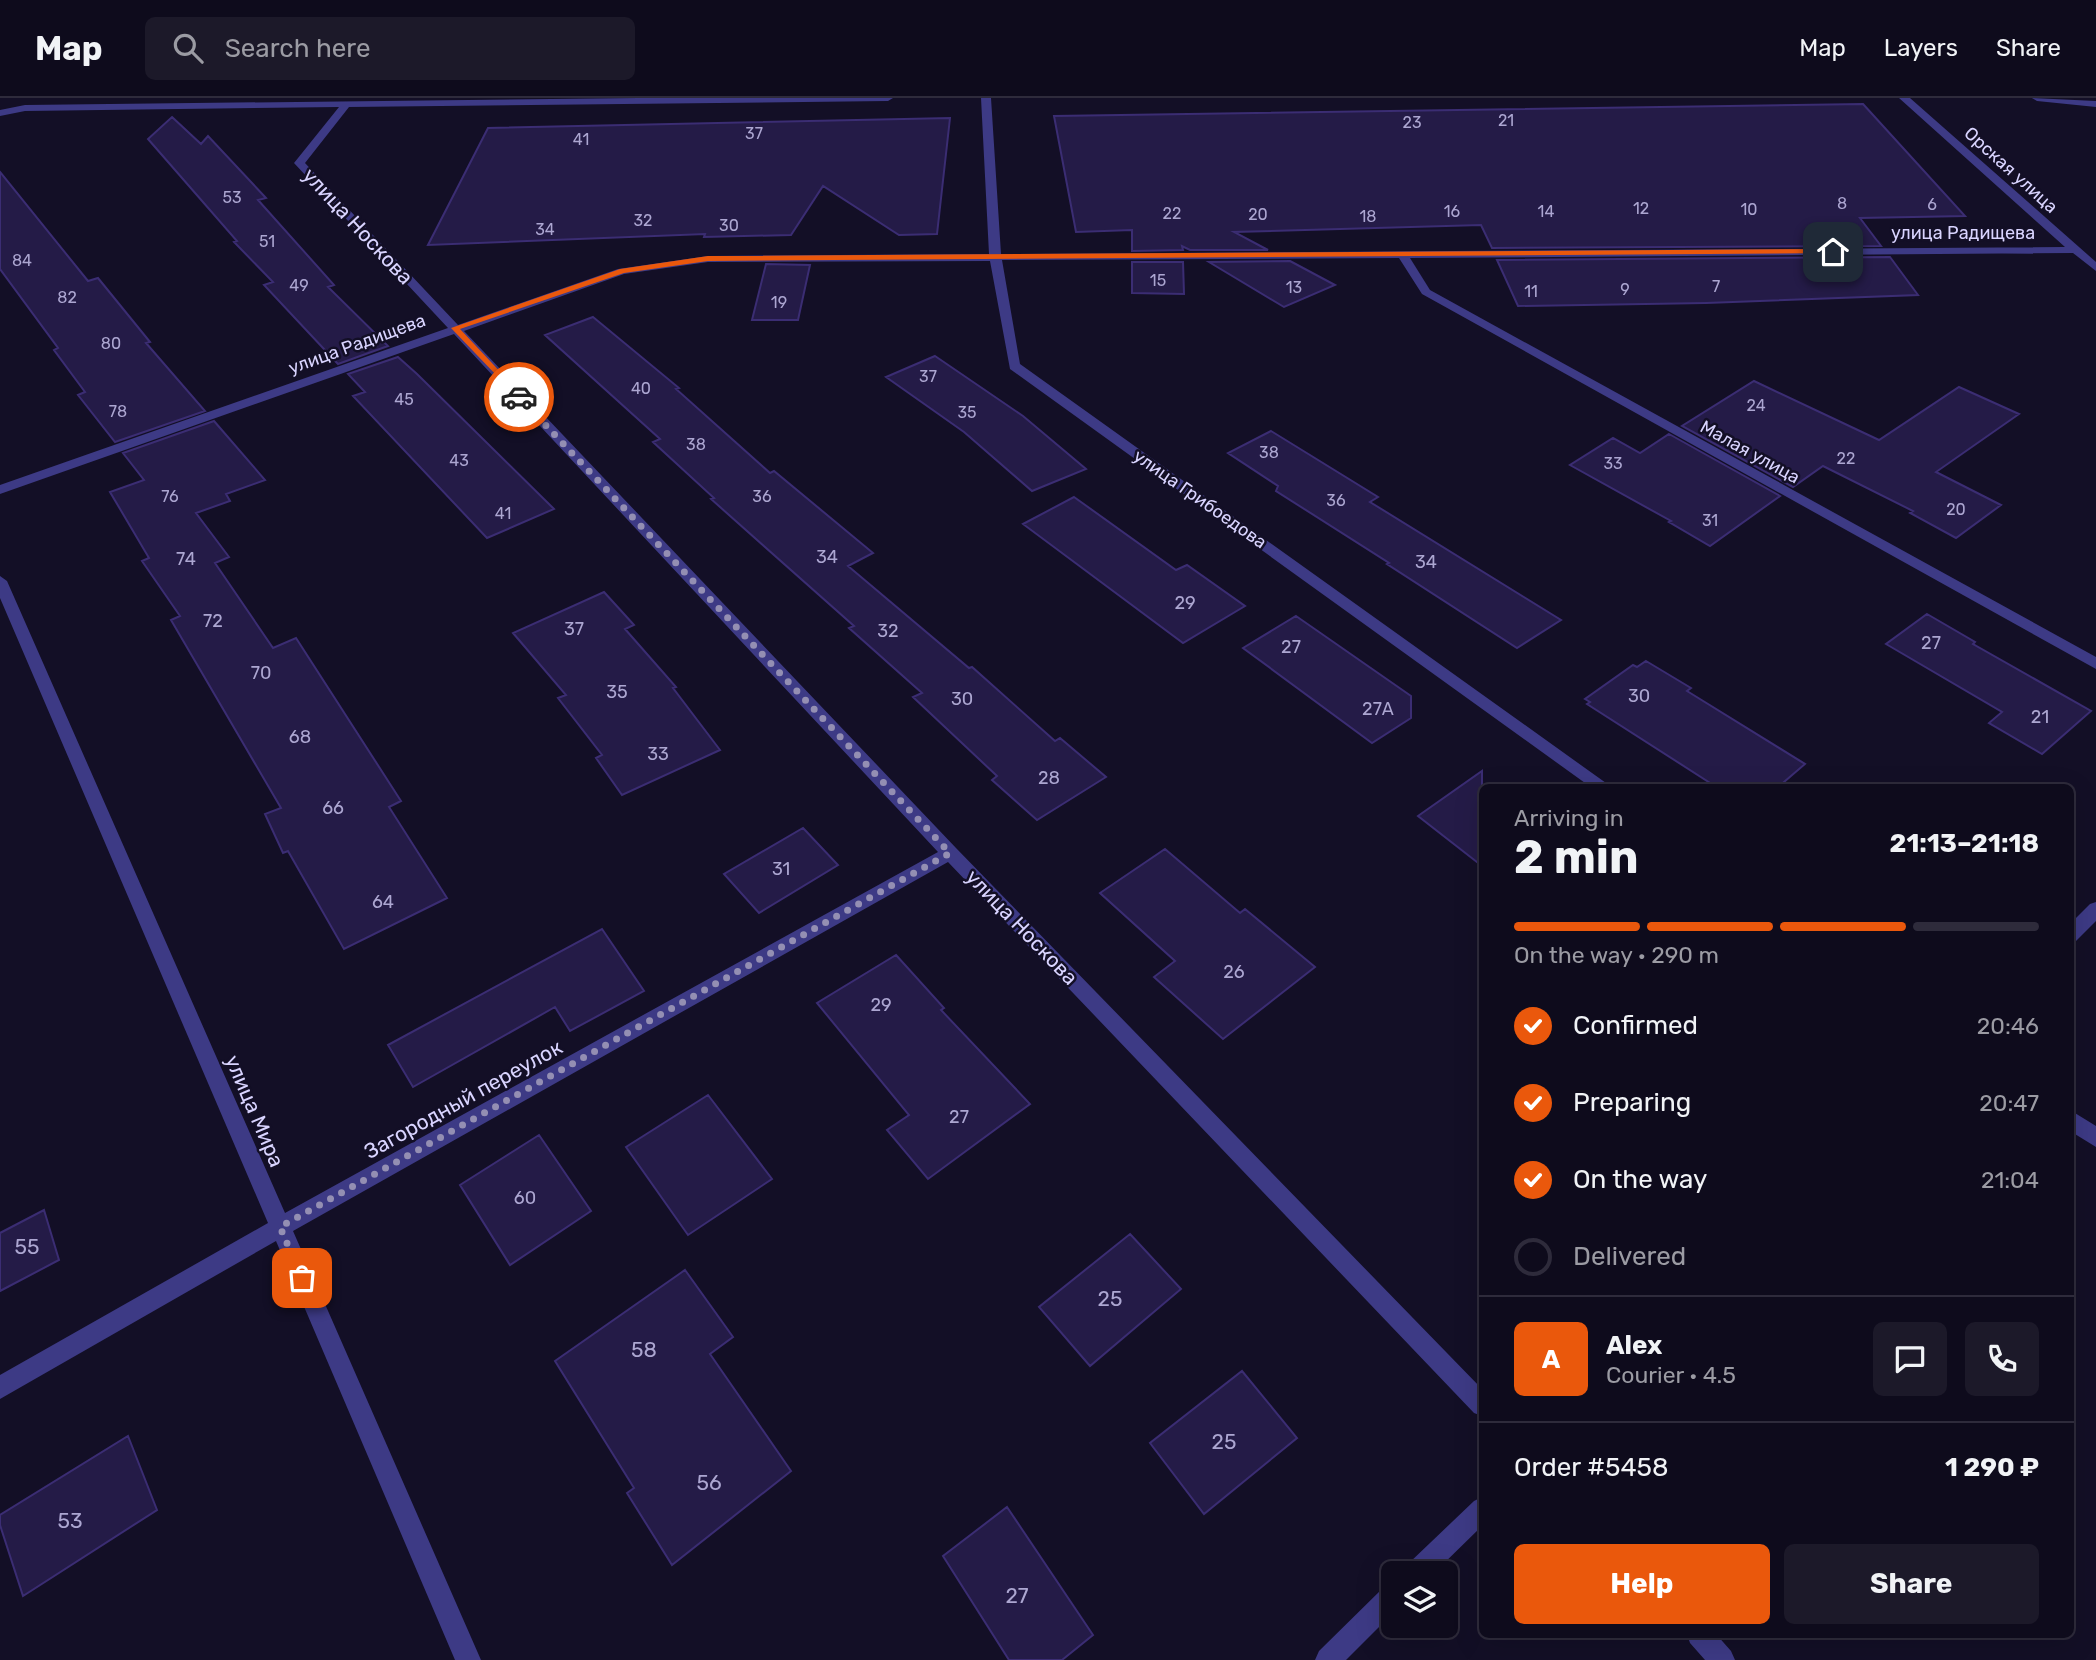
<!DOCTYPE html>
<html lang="en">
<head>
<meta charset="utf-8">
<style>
	:root { --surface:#0e0b1c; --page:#1c1929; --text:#f1f3f6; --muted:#9b9ba3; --line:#2e2b3b; --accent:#ea580c }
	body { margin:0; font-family:Rubik,sans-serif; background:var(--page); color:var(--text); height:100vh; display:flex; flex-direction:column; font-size:26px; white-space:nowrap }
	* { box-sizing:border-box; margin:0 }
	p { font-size:23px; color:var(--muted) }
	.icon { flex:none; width:38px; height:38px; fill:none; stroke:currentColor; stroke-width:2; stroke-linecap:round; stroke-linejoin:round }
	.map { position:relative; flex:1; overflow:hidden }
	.drawer { position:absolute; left:1479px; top:686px; width:595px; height:854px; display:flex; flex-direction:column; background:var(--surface); border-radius:10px; box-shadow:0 7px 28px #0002,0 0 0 2px var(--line) }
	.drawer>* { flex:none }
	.tools { position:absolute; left:1381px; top:1463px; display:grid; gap:14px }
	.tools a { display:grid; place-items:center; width:77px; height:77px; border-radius:10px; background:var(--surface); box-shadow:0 7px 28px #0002,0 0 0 2px var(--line); font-size:35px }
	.pin { position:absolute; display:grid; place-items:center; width:60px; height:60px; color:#fff; margin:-30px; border-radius:14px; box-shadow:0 4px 10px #0006 }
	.courier { position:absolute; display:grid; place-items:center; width:70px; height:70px; margin:-35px; border:5px solid #ea580c; border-radius:50%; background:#fff; color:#222; box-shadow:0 2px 9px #0007 }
	.summary em { font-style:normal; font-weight:700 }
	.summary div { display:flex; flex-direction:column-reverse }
	.summary { display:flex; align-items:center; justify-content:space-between; height:119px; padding:0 35px }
	h1 { font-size:46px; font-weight:700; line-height:52px }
	.bar { display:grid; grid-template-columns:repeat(4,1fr); gap:10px 7px; align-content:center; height:84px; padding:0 35px }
	.bar i { height:9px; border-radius:5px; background:var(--line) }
	.bar .selected { background:var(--accent) }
	.bar p { grid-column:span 4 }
	.line { display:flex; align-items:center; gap:18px; padding:0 35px; border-top:2px solid var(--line) }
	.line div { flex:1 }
	.round { display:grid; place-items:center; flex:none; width:74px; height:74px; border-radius:10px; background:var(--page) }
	ol { padding:0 35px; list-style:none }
	li { display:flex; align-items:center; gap:21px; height:77px }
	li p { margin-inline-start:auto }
	li .icon { padding:7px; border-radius:50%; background:var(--accent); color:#fff; stroke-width:4 }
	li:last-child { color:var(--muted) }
	li i { width:38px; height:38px; border:4px solid var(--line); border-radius:50% }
	.primary-button { display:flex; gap:14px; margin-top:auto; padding:14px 35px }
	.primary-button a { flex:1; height:80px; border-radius:10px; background:var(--accent); color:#fff; font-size:28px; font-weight:700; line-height:80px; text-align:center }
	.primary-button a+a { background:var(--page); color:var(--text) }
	header { display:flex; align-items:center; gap:42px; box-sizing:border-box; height:98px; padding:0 35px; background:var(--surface); border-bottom:2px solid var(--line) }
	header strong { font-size:33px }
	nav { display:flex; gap:38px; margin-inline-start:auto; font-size:24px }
	.search { width:490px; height:63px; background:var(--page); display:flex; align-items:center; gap:18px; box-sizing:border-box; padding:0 24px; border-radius:10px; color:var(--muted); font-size:26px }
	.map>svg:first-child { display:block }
	.building { fill:#241b47; stroke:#3b2d73; stroke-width:2 }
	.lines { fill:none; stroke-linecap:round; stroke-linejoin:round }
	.street { fill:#3d3a85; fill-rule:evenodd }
	.route { fill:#ea580c }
	.done { stroke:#948fb3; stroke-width:7; stroke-dasharray:0 12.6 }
	.labels { text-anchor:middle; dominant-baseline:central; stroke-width:5; stroke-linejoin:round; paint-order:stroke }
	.far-number-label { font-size:16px; fill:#aca6d1 }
	.far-street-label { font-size:18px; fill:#d9d4ff; stroke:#130f26 }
	.number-label { font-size:18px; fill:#aca6d1 }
	.street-label { font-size:21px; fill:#d9d4ff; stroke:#130f26 }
	.near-number-label { font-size:21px; fill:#aca6d1 }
</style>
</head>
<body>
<header>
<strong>Map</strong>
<div class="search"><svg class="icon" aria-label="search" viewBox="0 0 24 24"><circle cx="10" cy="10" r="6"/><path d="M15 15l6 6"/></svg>Search here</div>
<nav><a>Map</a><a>Layers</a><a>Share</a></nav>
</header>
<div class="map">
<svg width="2096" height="1562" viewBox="0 0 2096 1562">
	<rect width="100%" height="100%" fill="#130f26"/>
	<path class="building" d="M1863,6L1965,118L1860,120L1881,148L1492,150L1481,127L1234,134L1268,152H1190L1182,148L1183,152L1132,153V132L1076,134L1054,18Z
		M172,19L201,46L208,38L266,100L258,102L334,187L328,189L388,248L338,266L264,187L273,184L234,144L237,143L148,41Z
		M950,20L937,136L899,137L823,88L791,137L704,139L705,136L428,147L488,30Z
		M0,74L88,183L98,180L150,244L146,245L205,313L115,344L78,297L85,294L54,252L58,250L0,171Z
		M1890,159L1918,197L1706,205L1518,208L1497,162Z
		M1290,163L1335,187L1284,209L1209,164Z
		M1132,164H1183L1184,196L1132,195Z
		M766,166L810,167L798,222H752Z
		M593,219L679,290L676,291L770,375L774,373L873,455L848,468L969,570L972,569L1055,643L1060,640L1106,679L1037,722L992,682L997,678L913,599L922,595L849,530L854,528L711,401L714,400L653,344L660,341L545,237Z
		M935,258L1023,318L1086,371L1032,393L964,334L886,279Z
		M398,259L417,276L554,411L487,440L353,298L365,294L348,276Z
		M1754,283L1879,342L1959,289L2019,316L1936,374L2001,407L1956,440L1910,415L1913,413L1823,368L1793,389L1682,328Z
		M214,323L265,382L226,396L230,403L196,415L229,459L215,465L273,550L296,540L401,703L389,709L447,800L344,851L288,753L283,755L265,716L281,710L171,522L180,518L142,463L149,460L110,394L144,382L123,355Z
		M1271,333L1378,399L1370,404L1561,522L1517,550L1387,466L1389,465L1276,393L1278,388L1228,355Z
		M1669,336L1780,398L1710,448L1669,424L1671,423L1570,367L1613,340L1640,355Z
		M1074,399L1176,472L1187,467L1245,508L1183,545L1023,426Z
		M604,494L634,527L625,531L676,589L673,590L720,652L622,697L596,660L602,657L558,600L566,597L513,535Z
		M1927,516L1975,544L1973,546L2091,613L2042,656L1989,625L2002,614L1886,546Z
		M1296,518L1411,598V620L1372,645L1243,550Z
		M1646,563L1691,590L1687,593L1805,666L1777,690H1718L1587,606L1590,604L1585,601L1633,567L1637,569Z
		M1482,673V768L1418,718Z
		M803,730L838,767L759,815L724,776Z
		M1165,751L1240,815L1245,811L1315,869L1223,941L1154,879L1175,863L1100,795Z
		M602,831L644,893L570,933L555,909L413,989L388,947Z
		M896,857L944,910L941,912L1030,1006L928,1081L887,1032L909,1017L817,905Z
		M708,997L772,1081L688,1137L626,1049Z
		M539,1037L591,1113L510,1167L460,1087Z
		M44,1112L59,1162L0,1193V1135Z
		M1130,1136L1181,1191L1090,1268L1039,1209Z
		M685,1172L733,1239L710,1256L791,1373L672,1467L627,1395L634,1390L555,1263Z
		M1242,1273L1297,1340L1204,1416L1150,1345Z
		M128,1338L157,1412L23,1498L0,1427V1417Z
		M1007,1409L1093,1537L1062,1562H1009L943,1458Z"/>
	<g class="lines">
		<path class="street" d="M638,0H893L888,3L349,9L305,65L458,227L618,171L708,158L989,156L981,0H991L1001,156L2065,149L1899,0H1910L2096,164V173L2073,155L1410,160L1430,192L2096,559V571L1422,196L1399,160L1002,162L1020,266L1613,690H1592L1010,271L990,163L708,164L624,176L464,233L956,750L1482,1291V1318L1474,1315L948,764L293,1133L481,1562H455L276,1143L0,1301V1277L268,1125L0,500V478L7,483L285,1115L938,754L454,236L0,396V387L448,230L294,65L339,9L25,13L0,18V12L25,7Z
			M2032,0L2096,3V9L2037,3Z
			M2096,804V823L2076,843L2070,845V826L2090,806Z
			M2070,1012L2096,1028V1049L2070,1033Z
			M1482,1399V1428L1434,1475H1405L1408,1466L1474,1403Z
			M1393,1486V1515L1346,1562H1315L1319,1553L1384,1489Z
			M1687,1536H1716L1731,1553L1735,1562H1705L1690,1545Z"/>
	</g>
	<path class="route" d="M1833,151L1836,155L708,163L624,175L460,231L522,297L519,301L451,230L620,171L708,158Z"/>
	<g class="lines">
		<path class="done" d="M302,1180L280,1129L950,755L519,299"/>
	</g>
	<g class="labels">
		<g class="far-number-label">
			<text x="1506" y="22">21</text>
			<text x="1412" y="24">23</text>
			<text x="754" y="35">37</text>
			<text x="581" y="41">41</text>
			<text x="232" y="99">53</text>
			<text x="1842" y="105">8</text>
			<text x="1932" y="106">6</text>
			<text x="1641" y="110">12</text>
			<text x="1749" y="111">10</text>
			<text x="1452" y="113">16</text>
			<text x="1546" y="113">14</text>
			<text x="1172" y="115">22</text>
			<text x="1258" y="116">20</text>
			<text x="1368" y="118">18</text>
			<text x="643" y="122">32</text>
			<text x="729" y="127">30</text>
			<text x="545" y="131">34</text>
			<text x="267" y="143">51</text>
			<text x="22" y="162">84</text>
			<text x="1158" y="182">15</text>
			<text x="299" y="187">49</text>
			<text x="1716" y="188">7</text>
			<text x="1294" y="189">13</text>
			<text x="1625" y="191">9</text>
			<text x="1531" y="193">11</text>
			<text x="67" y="199">82</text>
			<text x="779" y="204">19</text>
			<text x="111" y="245">80</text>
			<text x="928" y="278">37</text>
			<text x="641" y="290">40</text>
			<text x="404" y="301">45</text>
			<text x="1756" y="307">24</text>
			<text x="118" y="313">78</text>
			<text x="967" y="314">35</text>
			<text x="696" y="346">38</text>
			<text x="1269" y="354">38</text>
			<text x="1846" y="360">22</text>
			<text x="459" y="362">43</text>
			<text x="1613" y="365">33</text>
			<text x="170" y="398">76</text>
			<text x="762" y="398">36</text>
			<text x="1336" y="402">36</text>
			<text x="1956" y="411">20</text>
			<text x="503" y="415">41</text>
			<text x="1710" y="422">31</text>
		</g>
		<g class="far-street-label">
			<text transform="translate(2011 72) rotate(42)">Орская улица</text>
			<text x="1963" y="135">улица Радищева</text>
			<text transform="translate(357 246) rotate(-20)">улица Радищева</text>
			<text transform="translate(1750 354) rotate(29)">Малая улица</text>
			<text transform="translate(1200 401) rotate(35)">улица Грибоедова</text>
		</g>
		<g class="number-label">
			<text x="827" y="459">34</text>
			<text x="186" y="461">74</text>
			<text x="1426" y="464">34</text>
			<text x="1185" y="505">29</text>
			<text x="213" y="523">72</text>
			<text x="574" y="531">37</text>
			<text x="888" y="533">32</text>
			<text x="1931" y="545">27</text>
			<text x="1291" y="549">27</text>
			<text x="261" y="575">70</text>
			<text x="617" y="594">35</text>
			<text x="1639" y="598">30</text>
			<text x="962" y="601">30</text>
			<text x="1378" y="611">27А</text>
			<text x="2040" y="619">21</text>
			<text x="300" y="639">68</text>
			<text x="658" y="656">33</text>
			<text x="1049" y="680">28</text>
			<text x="333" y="710">66</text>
			<text x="781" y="771">31</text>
			<text x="383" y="804">64</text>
			<text x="1234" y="874">26</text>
			<text x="881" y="907">29</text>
			<text x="959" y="1019">27</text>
			<text x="525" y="1100">60</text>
		</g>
		<g class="street-label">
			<text transform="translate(358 128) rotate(47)">улица Носкова</text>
			<text transform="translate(1022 829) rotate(46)">улица Носкова</text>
			<text transform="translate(463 1001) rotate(-29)">Загородный переулок</text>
			<text transform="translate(255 1013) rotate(67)">улица Мира</text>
		</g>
		<g class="near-number-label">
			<text x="27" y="1148">55</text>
			<text x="1110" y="1200">25</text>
			<text x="644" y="1251">58</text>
			<text x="1224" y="1343">25</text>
			<text x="709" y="1384">56</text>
			<text x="70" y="1422">53</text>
			<text x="1017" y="1497">27</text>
		</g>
	</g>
</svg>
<div class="tools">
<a><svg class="icon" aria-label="layers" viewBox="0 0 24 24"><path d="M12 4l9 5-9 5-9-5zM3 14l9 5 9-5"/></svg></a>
</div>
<div class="pin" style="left:302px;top:1180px;background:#ea580c"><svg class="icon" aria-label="bag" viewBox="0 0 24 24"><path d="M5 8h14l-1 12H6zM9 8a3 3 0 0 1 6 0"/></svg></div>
<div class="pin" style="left:1833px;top:154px;background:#1f2937"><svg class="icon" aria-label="home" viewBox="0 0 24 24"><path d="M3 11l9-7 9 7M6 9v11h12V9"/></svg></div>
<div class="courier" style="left:519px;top:299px"><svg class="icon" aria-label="car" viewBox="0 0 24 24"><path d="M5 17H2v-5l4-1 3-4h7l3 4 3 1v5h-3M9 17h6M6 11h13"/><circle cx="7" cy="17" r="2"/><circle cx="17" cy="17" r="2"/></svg></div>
<section class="drawer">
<div class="summary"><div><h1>2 min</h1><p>Arriving in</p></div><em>21:13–21:18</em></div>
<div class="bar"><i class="selected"></i><i class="selected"></i><i class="selected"></i><i></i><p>On the way · 290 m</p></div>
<ol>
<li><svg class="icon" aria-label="check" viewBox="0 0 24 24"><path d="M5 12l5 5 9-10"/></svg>Confirmed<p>20:46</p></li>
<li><svg class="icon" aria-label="check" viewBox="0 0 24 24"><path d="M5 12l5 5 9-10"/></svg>Preparing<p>20:47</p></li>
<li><svg class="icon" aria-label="check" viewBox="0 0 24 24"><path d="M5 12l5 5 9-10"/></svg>On the way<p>21:04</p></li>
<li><i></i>Delivered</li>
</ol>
<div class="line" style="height:126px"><b class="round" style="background:var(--accent);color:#fff">A</b><div><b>Alex</b><p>Courier · 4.5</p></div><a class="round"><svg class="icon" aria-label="chat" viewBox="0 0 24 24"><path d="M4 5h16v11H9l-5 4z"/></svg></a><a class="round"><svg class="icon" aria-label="phone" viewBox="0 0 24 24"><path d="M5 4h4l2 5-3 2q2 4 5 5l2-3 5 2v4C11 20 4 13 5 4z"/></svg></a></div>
<div class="line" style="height:91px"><div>Order #5458</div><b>1 290 ₽</b></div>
<div class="primary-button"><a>Help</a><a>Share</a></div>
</section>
</div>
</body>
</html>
